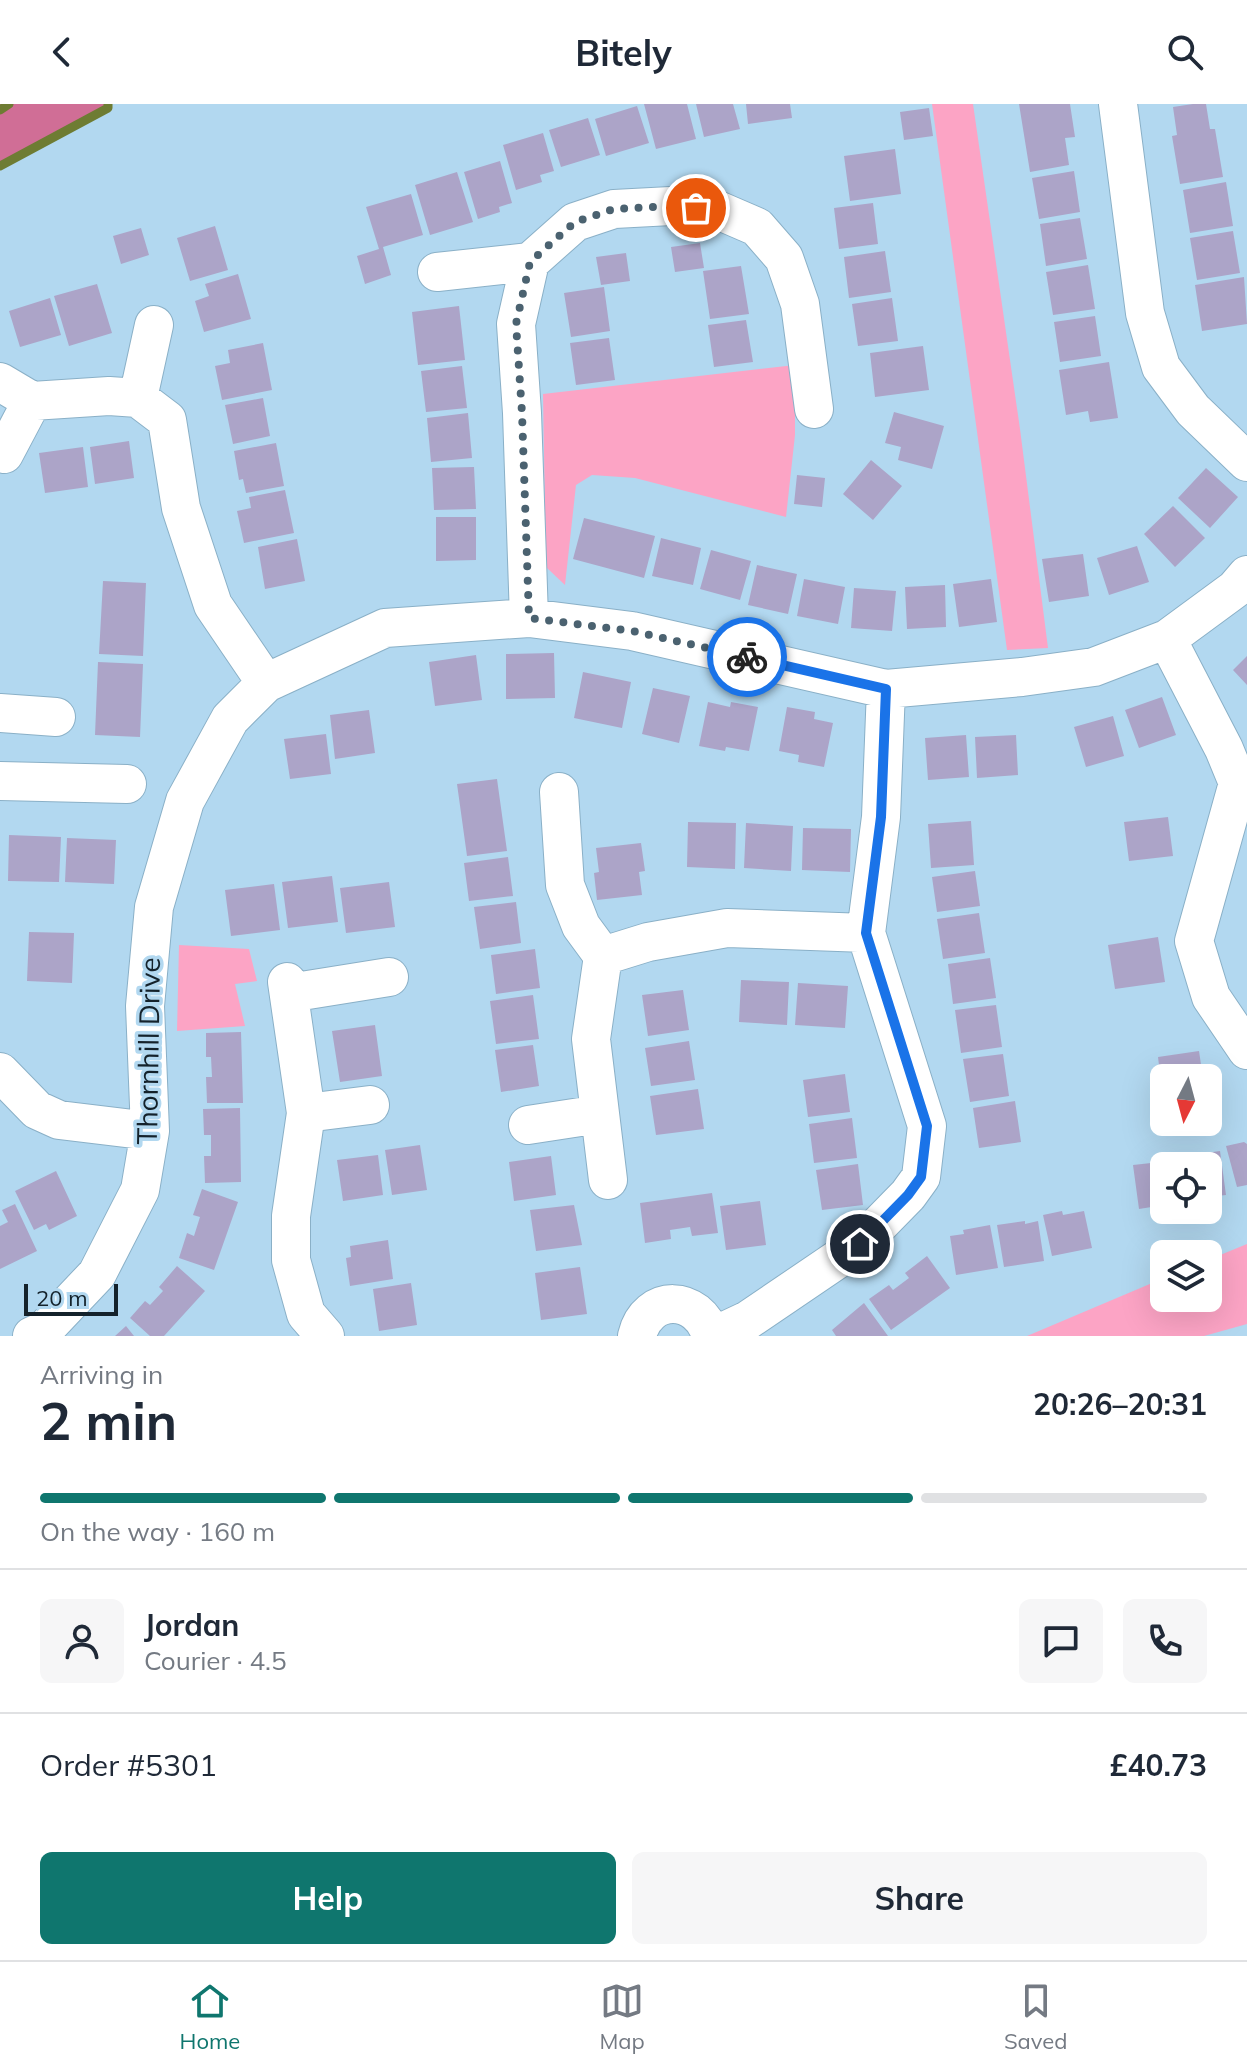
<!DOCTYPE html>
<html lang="en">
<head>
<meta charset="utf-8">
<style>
	:root { --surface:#fff; --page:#f6f6f7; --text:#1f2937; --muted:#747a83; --line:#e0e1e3; --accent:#0f766e }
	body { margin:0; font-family:Mulish,sans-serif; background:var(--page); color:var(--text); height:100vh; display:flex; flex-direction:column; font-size:30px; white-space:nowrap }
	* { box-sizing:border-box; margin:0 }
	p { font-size:26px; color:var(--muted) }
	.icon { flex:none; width:44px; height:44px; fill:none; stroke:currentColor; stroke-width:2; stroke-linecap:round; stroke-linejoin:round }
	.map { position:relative; height:1232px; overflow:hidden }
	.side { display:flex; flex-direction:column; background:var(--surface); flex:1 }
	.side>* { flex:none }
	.needle { width:52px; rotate:186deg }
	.buttons { position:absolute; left:1150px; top:960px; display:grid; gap:16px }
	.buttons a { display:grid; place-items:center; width:72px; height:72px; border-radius:12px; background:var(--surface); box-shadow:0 8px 32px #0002; font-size:40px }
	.scale { position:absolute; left:24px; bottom:20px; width:94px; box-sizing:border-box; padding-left:8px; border:4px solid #14222b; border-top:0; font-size:22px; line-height:28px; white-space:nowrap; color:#14222b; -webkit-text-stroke:6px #b2d8f0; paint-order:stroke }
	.pin { position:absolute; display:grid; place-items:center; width:68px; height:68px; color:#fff; margin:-34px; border:4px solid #fff; border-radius:50%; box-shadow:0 2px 8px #0007 }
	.courier { position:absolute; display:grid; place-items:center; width:80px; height:80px; margin:-40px; border:6px solid #1a73e8; border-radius:50%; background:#fff; color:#222; box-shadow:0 2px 10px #0007 }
	.headline em { font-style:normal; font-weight:700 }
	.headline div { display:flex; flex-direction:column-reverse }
	.headline { display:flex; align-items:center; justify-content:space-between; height:136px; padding:0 40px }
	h1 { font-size:52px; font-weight:700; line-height:60px }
	.bar { display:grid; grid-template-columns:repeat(4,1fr); gap:12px 8px; align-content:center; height:96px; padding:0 40px }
	.bar i { height:10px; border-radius:6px; background:var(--line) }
	.bar .selected { background:var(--accent) }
	.bar p { grid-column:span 4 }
	.line { display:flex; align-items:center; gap:20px; padding:0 40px; border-top:2px solid var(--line) }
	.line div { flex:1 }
	.round { display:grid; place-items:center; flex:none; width:84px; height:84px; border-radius:12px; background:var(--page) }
	.action { display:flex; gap:16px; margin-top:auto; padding:16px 40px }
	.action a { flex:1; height:92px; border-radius:12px; background:var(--accent); color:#fff; font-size:32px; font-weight:700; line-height:92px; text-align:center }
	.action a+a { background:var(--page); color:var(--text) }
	header { display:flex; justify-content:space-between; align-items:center; height:104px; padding:0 40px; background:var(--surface); font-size:36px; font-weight:700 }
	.dock { display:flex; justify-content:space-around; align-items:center; height:112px; border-top:2px solid var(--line); background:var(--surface); font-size:22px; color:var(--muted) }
	.dock a { display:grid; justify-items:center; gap:4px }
	.dock .selected { color:var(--accent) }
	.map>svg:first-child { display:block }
	.green { fill:#fca4c5 }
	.forest { fill:#d06e96 }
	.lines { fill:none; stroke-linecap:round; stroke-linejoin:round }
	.stream { stroke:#6e7c33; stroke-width:9 }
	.building { fill:#aca4c8 }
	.minor-casing { stroke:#8ab0c7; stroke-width:40 }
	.minor { stroke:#fff; stroke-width:38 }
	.done { stroke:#4b6270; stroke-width:8; stroke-dasharray:0 14.4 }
	.route { stroke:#1a73e8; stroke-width:10 }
	.labels { text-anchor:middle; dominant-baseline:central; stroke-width:7; stroke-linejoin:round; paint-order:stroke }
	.street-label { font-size:28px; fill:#14222b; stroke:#b2d8f0 }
</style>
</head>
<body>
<header><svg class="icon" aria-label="back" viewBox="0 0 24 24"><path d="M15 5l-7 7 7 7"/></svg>Bitely<svg class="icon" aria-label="search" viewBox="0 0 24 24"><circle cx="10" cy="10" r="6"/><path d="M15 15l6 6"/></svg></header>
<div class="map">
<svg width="1247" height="1232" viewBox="0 0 1247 1232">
	<rect width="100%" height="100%" fill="#b2d8f0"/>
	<path class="green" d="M932,0H973L1020,325L1048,544L1007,546Z
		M795,261V331L786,413L635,374L592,371L576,381L565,481L546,463L543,290Z
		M179,841L249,845L257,877L235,880L245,922L177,927Z
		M1247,1140V1220L1204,1232H1027L1164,1174V1194H1208V1156Z"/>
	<path class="forest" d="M0,0H112L0,62Z"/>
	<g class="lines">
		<path class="stream" d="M0,6L9,0
			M0,62L108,4V0"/>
	</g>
	<path class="building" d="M644,0H687L696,35L656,45Z
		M696,0H733L740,25L704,33Z
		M746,0H790L792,14L748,20Z
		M1019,0H1070L1075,33L1065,34L1069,61L1030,68Z
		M1193,0H1206L1210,25H1215L1223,73L1180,80L1172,32L1177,31L1173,3Z
		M637,2L649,39L606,52L595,15Z
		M929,4L933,32L904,36L900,8Z
		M588,14L600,51L561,63L549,26Z
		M543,29L554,67L540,71L542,78L516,86L503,41Z
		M895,45L901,90L850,97L844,52Z
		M500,57L512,99L499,103L500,108L478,115L464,68Z
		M1074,67L1080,108L1039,115L1032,74Z
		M457,68L473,118L430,131L415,81Z
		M1226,78L1233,122L1190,129L1183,86Z
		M411,90L423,131L383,143L391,171L365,180L357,152L379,145L366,103Z
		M873,99L878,140L839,145L834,104Z
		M1080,114L1087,155L1046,162L1040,120Z
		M215,122L228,166L190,177L177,134Z
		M141,124L149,151L121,160L113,132Z
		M1233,127L1240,169L1197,176L1190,134Z
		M700,139L704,164L675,168L671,143Z
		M885,147L891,188L849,194L844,153Z
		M626,149L630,177L601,181L596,153Z
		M1088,161L1095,205L1053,211L1046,168Z
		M741,162L749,210L710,215L703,167Z
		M238,170L251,215L204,228L195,197L209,192L205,180Z
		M1244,173L1247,220L1202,227L1195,181Z
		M97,180L112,229L69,242L54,192Z
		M604,183L610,227L571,233L564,189Z
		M50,194L61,231L20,243L9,207Z
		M892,194L898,237L858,242L852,200Z
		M459,202L465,256L418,261L412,208Z
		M1095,212L1101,252L1060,258L1054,218Z
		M746,216L753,258L714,263L708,221Z
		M609,234L615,276L576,281L570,239Z
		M263,239L272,286L222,296L215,262L230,259L228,246Z
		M923,242L929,286L875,293L870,249Z
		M1109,258L1118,314L1090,318L1088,307L1066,311L1059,266Z
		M462,262L467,304L426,308L421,267Z
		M263,294L270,332L233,340L225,301Z
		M894,308L944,322L932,365L898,356L901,343L885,339Z
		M468,309L472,354L431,358L427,314Z
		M129,337L134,374L95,380L90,343Z
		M276,339L284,382L246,389L243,375L239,376L234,347Z
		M83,343L88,383L45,389L39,349Z
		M871,356L902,382L873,416L843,390Z
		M474,363L476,405L434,406L432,364Z
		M1206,364L1238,393L1210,424L1178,394Z
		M797,371L825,374L822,403L794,400Z
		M285,386L294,429L244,439L237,407L251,404L249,393Z
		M1173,402L1205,434L1175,463L1144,430Z
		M436,413H476V456L436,457Z
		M584,414L655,432L644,474L573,455Z
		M661,434L701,444L693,481L652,472Z
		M297,435L305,477L265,485L258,443Z
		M1137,442L1149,478L1109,491L1097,454Z
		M711,446L751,457L740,496L700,485Z
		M1083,450L1089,492L1049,498L1042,455Z
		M757,461L797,470L788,510L748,501Z
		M804,475L845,483L838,520L797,512Z
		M991,475L997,518L959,523L953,480Z
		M103,477L146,479L143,552L99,550Z
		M945,481L946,523L907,525L905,483Z
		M854,484L896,487L892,527L851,524Z
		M554,549L555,594L506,595V550Z
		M476,551L482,596L435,602L429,558Z
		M1247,552V581L1233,566Z
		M98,558L143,560L140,633L95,631Z
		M583,568L631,578L622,624L574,614Z
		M653,584L690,592L679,639L642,630Z
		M1162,593L1176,631L1139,644L1125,606Z
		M708,598L730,603L731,598L758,603L749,647L726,643L725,647L699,642Z
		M787,603L815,608L814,615L833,619L824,663L798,658L799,651L779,647Z
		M369,606L375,649L335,655L330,611Z
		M1113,612L1124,652L1086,663L1074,623Z
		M326,630L331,670L290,675L284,635Z
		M966,631L969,673L928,676L925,634Z
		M1016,631L1018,671L977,674L975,633Z
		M497,675L507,747L467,752L457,680Z
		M1168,713L1173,752L1129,757L1124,718Z
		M971,717L974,761L931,764L928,720Z
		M688,718L736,719L735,765L687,763Z
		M746,719L793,722L791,767L744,764Z
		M803,724L851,725L850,768L802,766Z
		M9,731L61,733L59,778L8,777Z
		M67,734L116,736L114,780L65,778Z
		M641,739L645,767L639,768L642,791L597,796L594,769L599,768L596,744Z
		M508,753L513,792L469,797L464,759Z
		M975,767L980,802L937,808L932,773Z
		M332,772L338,818L288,824L282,778Z
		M389,778L395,823L346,829L340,784Z
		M274,780L280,826L231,832L225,786Z
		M516,798L521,839L480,845L474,803Z
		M979,809L985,849L943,855L937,815Z
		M29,828L74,829L72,879L27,877Z
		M1158,833L1165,878L1115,885L1108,841Z
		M535,845L540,884L496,890L491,851Z
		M990,854L996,894L953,900L948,860Z
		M741,876L789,878L787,921L739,918Z
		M798,879L848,882L845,924L795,921Z
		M683,886L689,926L648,932L642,891Z
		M533,891L539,935L496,940L490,897Z
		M996,901L1002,943L961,949L955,906Z
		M375,921L382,972L340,978L332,927Z
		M241,928L243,999H207L206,973H212L211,953H206V929Z
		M689,937L695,976L651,982L645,944Z
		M533,941L539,982L501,988L495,946Z
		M1199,947L1203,974H1164L1162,986L1158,953Z
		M1003,950L1009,992L970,998L963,955Z
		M845,970L850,1008L808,1013L803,976Z
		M698,985L704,1025L656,1031L650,992Z
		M1015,997L1021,1038L979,1044L973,1004Z
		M240,1004L241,1078L205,1079L204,1052H211V1031H204L203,1005Z
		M852,1014L857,1054L814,1059L809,1020Z
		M1244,1038L1247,1040V1081L1237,1083L1226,1042Z
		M420,1041L427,1086L392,1091L385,1046Z
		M1220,1047L1226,1091L1208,1093V1062H1180L1179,1056L1193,1054L1192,1051Z
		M378,1051L383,1091L343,1097L337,1056Z
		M551,1052L556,1091L514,1097L509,1058Z
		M1160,1058V1061H1164V1101L1139,1105L1133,1061Z
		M858,1060L863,1101L822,1106L816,1066Z
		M56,1067L77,1112L49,1126L46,1120L34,1126L15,1087Z
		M202,1085L238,1098L214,1166L179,1154L187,1129L194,1132L200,1113L193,1111Z
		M712,1089L718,1129L692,1132L690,1123L670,1126L671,1135L645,1139L640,1099Z
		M760,1097L766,1141L726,1146L720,1102Z
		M15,1100L37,1147L0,1165V1122L8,1118L2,1106Z
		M574,1101L582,1141L536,1147L530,1106Z
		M1062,1107L1063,1111L1084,1107L1092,1144L1052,1152L1043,1111Z
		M1025,1117V1120L1038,1117L1044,1157L1004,1163L997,1121Z
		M990,1121L998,1164L956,1171L950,1132L964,1130L963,1126Z
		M388,1136L393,1175L350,1182L346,1154L351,1153L350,1142Z
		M927,1152L950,1184L891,1226L869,1195L889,1181L893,1186L909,1174L905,1169Z
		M177,1162L205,1187L164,1232H150L130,1214L145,1197L150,1201L163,1187L159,1183Z
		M580,1163L587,1210L541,1216L535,1169Z
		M411,1179L417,1221L379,1227L373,1185Z
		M864,1199L888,1232H836L832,1226Z
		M126,1222L134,1232H115Z"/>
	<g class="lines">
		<defs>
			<path id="minor" d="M1118,0L1145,209L1161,263L1193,306L1247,358
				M437,168L530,158
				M0,278L32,297L4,350
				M138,294L154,221
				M32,297L109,292L138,294L167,316L181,404L213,501L266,579
				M529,514L522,309L516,220L530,158L575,118L614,105L671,102L720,107L757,123L784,154L800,200L814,305
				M1167,535L1224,645L1238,679L1194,837L1211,893L1247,946
				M0,609L56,613
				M0,677L127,680
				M559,688L565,781L581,822L603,852L591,935L608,1076
				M603,852L648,838L727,824L866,829
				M287,878L306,1009L291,1112V1156L306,1210L325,1232
				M289,889L389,873
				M0,968L37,1006L59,1016L150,1027
				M306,1009L370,1001
				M528,1021L600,1010
				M32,1232L43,1227L97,1170L140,1086L150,1027L145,902L154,803L185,697L230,615L266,579L385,524L529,514L632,527L886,585L1022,573L1094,563L1167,535L1235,485L1247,471
				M637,1232C647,1189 699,1190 711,1232
				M714,1232L748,1216L860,1140L908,1091L921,1073L927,1022L866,829L881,713L886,585"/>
		</defs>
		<use href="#minor" class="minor-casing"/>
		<use href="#minor" class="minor"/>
	</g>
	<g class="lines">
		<path class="done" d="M696,104L671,102L614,105L575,118L530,158L516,220L522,309L529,514L632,527L747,553"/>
		<path class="route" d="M747,553L886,585L881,713L866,829L927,1022L921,1073L908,1091L860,1140"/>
	</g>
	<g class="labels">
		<g class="street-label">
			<text transform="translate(148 947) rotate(-89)">Thornhill Drive</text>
		</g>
	</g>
</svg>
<div class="buttons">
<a><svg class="needle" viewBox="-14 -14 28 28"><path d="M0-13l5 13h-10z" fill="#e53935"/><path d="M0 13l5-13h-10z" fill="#747a83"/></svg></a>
<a><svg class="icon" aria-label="locate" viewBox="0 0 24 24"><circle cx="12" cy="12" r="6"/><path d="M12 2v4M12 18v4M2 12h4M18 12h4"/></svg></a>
<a><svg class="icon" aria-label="layers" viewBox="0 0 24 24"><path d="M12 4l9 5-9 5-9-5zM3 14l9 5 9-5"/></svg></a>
</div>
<div class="scale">20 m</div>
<div class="pin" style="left:696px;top:104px;background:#ea580c"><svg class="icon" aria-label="bag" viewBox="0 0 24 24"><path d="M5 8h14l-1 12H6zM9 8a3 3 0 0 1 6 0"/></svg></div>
<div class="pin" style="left:860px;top:1140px;background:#1f2937"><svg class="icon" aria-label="home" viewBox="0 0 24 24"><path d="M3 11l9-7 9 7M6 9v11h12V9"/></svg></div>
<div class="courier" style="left:747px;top:553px"><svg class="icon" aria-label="bike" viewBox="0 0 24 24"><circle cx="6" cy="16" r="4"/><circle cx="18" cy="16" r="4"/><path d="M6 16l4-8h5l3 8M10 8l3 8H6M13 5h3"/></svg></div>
</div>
<section class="side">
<div class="headline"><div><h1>2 min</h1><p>Arriving in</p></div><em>20:26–20:31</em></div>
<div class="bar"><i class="selected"></i><i class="selected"></i><i class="selected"></i><i></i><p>On the way · 160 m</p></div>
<div class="line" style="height:144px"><a class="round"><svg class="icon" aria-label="person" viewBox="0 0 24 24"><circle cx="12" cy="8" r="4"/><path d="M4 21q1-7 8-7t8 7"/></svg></a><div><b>Jordan</b><p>Courier · 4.5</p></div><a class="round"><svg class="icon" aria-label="chat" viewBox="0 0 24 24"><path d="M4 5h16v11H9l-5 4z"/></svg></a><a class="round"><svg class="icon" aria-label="phone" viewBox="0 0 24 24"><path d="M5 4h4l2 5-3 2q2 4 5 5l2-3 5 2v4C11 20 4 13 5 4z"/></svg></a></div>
<div class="line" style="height:104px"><div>Order #5301</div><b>£40.73</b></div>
<div class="action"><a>Help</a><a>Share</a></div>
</section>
<nav class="dock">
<a class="selected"><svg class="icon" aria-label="home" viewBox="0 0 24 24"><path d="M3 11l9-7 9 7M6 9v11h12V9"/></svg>Home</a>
<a><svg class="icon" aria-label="map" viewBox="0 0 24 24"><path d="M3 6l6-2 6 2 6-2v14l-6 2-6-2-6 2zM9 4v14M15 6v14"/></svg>Map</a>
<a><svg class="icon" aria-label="saved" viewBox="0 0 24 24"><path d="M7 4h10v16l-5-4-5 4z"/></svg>Saved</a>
</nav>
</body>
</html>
